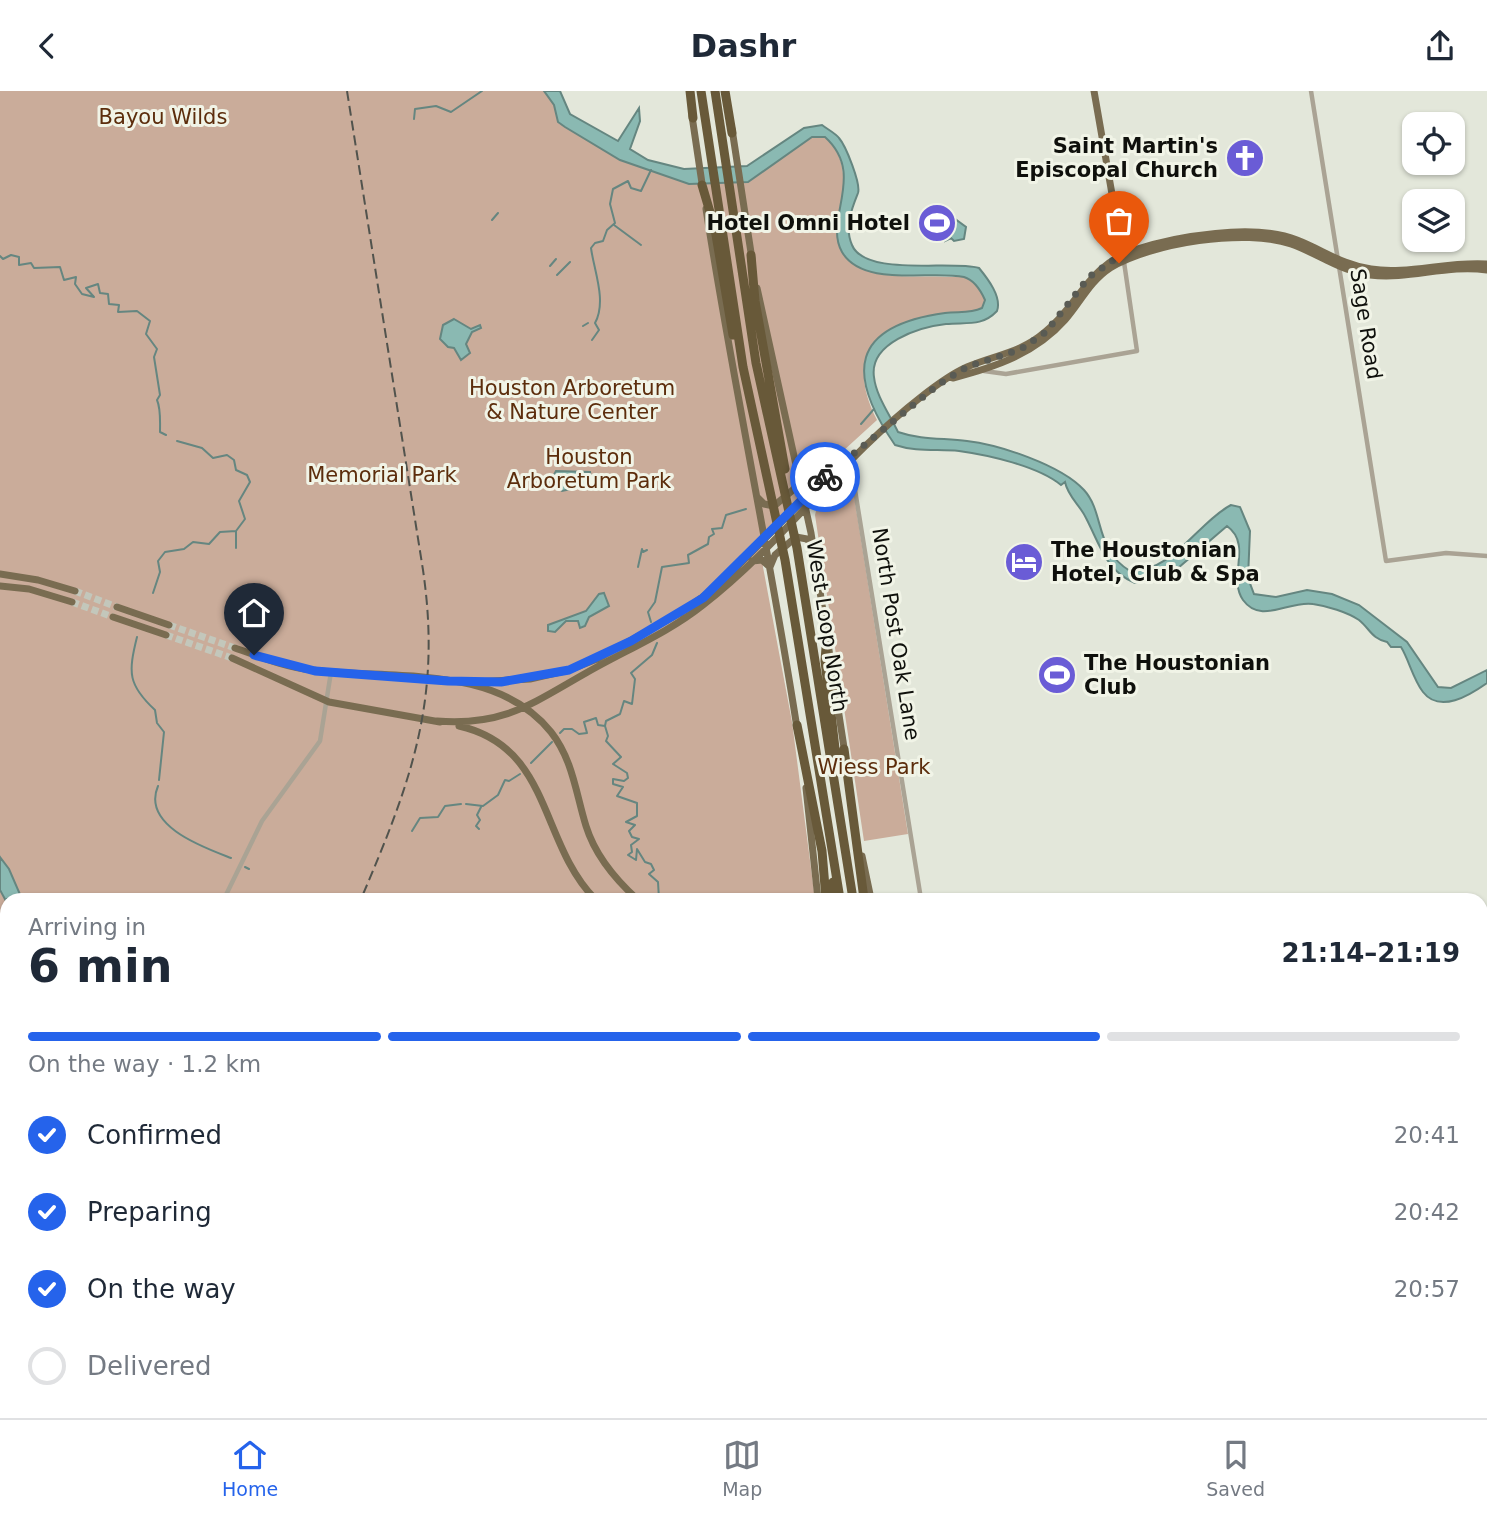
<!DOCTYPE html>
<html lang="en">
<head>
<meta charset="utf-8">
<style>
	:root { --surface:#fff; --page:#f2f2f3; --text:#1f2937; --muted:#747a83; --line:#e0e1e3; --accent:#2563eb }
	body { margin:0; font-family:"DejaVu Sans",sans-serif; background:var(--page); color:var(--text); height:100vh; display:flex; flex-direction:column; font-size:26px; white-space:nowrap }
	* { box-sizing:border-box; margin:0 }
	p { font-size:23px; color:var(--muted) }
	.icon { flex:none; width:38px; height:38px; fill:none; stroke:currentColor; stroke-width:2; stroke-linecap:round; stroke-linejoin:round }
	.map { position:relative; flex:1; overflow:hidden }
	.details { position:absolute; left:0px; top:802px; width:1488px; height:527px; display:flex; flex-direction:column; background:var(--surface); border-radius:21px 21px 0 0; box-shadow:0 2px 5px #0004 }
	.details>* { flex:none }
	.tools { position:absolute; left:1402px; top:21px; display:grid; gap:14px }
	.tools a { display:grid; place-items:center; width:63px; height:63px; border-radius:14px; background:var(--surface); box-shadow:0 2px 5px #0004; font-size:35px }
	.pin { position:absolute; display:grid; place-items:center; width:60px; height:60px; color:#fff; margin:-72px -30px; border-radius:50% 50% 50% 0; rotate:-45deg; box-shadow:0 0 7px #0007 }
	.pin .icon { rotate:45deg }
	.courier { position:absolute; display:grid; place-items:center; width:70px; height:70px; margin:-35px; border:5px solid #2563eb; border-radius:50%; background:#fff; color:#222; box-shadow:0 2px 9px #0007 }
	.overview em { font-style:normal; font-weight:700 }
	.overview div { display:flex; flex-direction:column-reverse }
	.overview { display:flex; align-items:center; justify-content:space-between; height:119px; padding:0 28px }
	h1 { font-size:46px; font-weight:700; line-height:52px }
	.bar { display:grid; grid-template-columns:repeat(4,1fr); gap:10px 7px; align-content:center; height:84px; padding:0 28px }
	.bar i { height:9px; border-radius:5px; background:var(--line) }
	.bar .on { background:var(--accent) }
	.bar p { grid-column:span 4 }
	ol { padding:0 28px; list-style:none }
	li { display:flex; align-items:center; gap:21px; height:77px }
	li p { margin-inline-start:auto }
	li .icon { padding:7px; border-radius:50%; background:var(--accent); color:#fff; stroke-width:4 }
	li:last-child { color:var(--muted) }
	li i { width:38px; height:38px; border:4px solid var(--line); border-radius:50% }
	header { display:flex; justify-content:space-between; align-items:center; height:91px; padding:0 28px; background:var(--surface); font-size:32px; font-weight:700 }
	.tab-bar { display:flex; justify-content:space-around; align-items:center; height:98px; border-top:2px solid var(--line); background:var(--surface); font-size:19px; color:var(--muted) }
	.tab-bar a { display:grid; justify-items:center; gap:4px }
	.tab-bar .on { color:var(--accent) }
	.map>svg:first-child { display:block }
	.green { fill:#caac9a }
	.water { fill:#8ab9b2; stroke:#658680; stroke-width:2 }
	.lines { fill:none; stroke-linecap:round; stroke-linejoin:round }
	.stream { stroke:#658680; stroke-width:2 }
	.major-tunnel { stroke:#c3c7bb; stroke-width:7; stroke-dasharray:7 3.5; stroke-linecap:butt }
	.minor { stroke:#aaa394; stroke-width:4.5 }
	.major { stroke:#796c51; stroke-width:7 }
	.highway { stroke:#685939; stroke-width:9 }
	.rail { stroke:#51534d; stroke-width:2; stroke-dasharray:10 5; stroke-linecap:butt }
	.done { stroke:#595b54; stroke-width:7; stroke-dasharray:0 12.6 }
	.route { stroke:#2563eb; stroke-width:9 }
	.labels { text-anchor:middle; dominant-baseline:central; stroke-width:6; stroke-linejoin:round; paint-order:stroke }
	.park-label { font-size:21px; fill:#5c2d0c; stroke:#f1f4e7 }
	.poi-label { font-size:21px; font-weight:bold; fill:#0f100c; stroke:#f1f4e7; text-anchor:end }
	.street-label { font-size:21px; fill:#0f100c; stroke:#f1f4e7 }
</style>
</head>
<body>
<header><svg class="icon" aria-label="back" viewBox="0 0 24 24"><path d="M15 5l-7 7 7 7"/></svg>Dashr<svg class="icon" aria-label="share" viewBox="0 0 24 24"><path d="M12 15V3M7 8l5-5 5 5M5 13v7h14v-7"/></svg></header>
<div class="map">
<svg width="1487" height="1327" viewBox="0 0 1487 1327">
	<rect width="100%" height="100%" fill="#e3e7da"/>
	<path class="green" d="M0,0H544L554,14L558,31L565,36L620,69L689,93L748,91L812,46H825C870,87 812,143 856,173C882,190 916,184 946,186C952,186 962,185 967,187C977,192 984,203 986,213C975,225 959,220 945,222C879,230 843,263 877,329L843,360L761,448L763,476L792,631L815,808H7V1241H0Z
		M846,380L851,386L908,743L864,750L815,424L818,412Z"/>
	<path class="water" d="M544,0H560L570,23L618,50L639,17L640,30L630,58L648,69L684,78L747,75L804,37L822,34C827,38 835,42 839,47C846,55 861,93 858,102C852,117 844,136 852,154C865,186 951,169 979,177C988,188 1002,206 997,220C982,236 966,231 946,233C919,236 869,252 874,286C876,305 890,324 898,341C921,349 944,347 967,350C1000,354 1061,374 1084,399C1105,422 1094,458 1130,480C1173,481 1196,433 1231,414L1240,416L1250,440L1248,487L1254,503L1276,506L1307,499L1332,503L1359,514L1407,551L1438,596L1451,597L1487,579V592C1470,604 1440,623 1423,601C1413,588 1409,569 1401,556H1391L1387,551C1372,548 1370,538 1359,529C1347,521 1327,515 1313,513C1289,509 1261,534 1243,509C1227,486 1253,454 1227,435L1171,483L1135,492C1106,480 1100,454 1086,427C1080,414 1068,406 1065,391L1061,394C1038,375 988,364 959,360C937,358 916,361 895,354C846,283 850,235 945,222C958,220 969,223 982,217L985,209C981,200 974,189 964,186C931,179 863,197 842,161C823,128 867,84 825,46H812L748,91L689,93L620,69L565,36L558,31L554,14Z
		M938,121L947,122L966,136L964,148L954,150L951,147L945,150L944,141L937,138L935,128Z
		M454,228L471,238L480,234L481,237L472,241L466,253L470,262L461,269L454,257L448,256L440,248L443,234Z
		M556,380L590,381L592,391L590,394L562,400L551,389Z
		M604,502L609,515L589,526L585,535L580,537L578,530H566L555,541L548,540V534L586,520L599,503Z
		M0,766L9,778L22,808H7V833L6,810L0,799Z"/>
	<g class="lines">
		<path class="stream" d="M414,28L415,18L436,15L451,21L482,0
			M492,129L498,122
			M614,134L641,154
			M0,165L3,168L11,164L19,166V174L31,172L34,177L60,176L64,189L76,186L75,193L82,203L94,206L86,197L98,193L100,202L108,203L109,213L119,214L118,221L137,220L150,230L146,243L157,258L154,266L160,304L157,309C161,318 160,331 160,341L166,344
			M550,175L556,168
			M557,184L570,171
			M583,235L588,232
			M592,249L599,239L595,232C607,210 594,180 591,157L595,152L603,150L607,139L615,132L610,113L613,98L628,90L631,97L641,100L651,79
			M861,333L874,318
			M236,440V457
			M638,476L642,458L643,461L647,459
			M153,502L160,481L158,470L165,461L184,458L193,451L209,453L220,441L236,440L245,428L239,410L250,391L247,384L236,379L234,369L227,364L213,367L202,357L177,350
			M651,531L648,521L655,511L662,476L689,472L688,464L708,453L709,446L714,443L712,438L722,437L726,424L746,418
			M137,546C128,582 128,594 155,619L157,632L164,641L159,689
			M605,635L608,645L606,650L621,666L613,673L627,682L628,687L624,690L613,688V693L623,696L617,705L637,712V725L626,731L635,734L629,740L632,746L639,748L631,754L632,761L628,764L636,769L637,758L645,771L651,773L654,779L649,783L658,791L659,808
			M560,642L564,638H572L579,643L587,642L584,631L596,627L598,634L605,635L606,630L620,623L624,610L632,613L635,588L631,582L652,564L657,552
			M531,672L552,651
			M158,695C141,735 205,757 231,767
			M466,713L483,715L498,704L505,689L509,690L520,683
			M479,738L476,735L480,729L477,724L481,716
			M412,740L420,727L438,726L445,715L461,713
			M245,776L249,778"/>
		<path class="major-tunnel" d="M75,500L117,516
			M72,511L113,526
			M169,534L235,557
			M166,544L232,567"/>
		<path class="minor" d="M1311,0L1386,470L1446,462L1487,465
			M984,280L1006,283L1137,260L1124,171
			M850,368L921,808
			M224,808L262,730L320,650L331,581
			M0,1203L7,1201
			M0,1208L7,1205"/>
		<path class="major" d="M1094,0L1123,166
			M692,25L703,99
			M732,38L752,168
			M706,118C733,292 770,463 797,637
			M757,197L811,442L845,663
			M953,287C995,276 1035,263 1065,229C1080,212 1090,190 1110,177C1151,152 1246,137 1291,153C1319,163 1340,180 1370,184C1409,189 1447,173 1487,179
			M757,406L764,413L774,415L794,398L797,388
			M752,470L762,469L770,476L775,464L796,446L807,448L812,455
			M0,483L38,489L75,500
			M0,495L29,498L72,511
			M117,516L169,534
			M113,526L166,544
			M235,557C261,566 285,576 312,579C391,589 496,572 551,641C573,669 576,703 586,735C595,764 615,788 637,808
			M232,567L329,611L440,631
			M476,591L530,588L569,579L597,568L680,522L719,494L843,369L850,367
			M437,630C504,635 531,613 586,582C624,560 668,542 703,514C782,453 841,368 921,306C935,295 951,283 967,276C995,264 1021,262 1045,241C1080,213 1086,176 1134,159C1176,145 1255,132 1297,149C1323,159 1342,174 1371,178C1407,184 1448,170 1487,173
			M459,635C552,656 539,751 595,808
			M806,697L818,808
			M862,765L871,808
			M1480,1104L1487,1103
			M1480,1110L1487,1109
			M981,1321L988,1327"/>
		<path class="highway" d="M690,0L693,27
			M701,0L743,276L785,469L840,808
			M715,0L756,272L797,457L853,808
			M725,0L732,42
			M702,94L715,138L733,244
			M751,164L755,210L785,378
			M827,543L825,570L837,675
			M797,634L822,760L826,808
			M844,658L864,808
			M833,791L834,808
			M0,1252H7
			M0,1263H7
			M0,1270H7
			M695,1321L696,1327
			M827,1321L832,1327
			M861,1321L871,1327
			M878,1321L889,1327
			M908,1321L918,1327
			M933,1321L942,1327
			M944,1321L954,1327
			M959,1321L968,1327
			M733,1327L734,1321
			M743,1327L748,1321
			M763,1327L767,1321
			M782,1327L786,1321"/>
		<path class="rail" d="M347,0L423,479C442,609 411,691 361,808
			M142,1327L145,1321"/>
	</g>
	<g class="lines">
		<path class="done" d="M825,386L939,293L967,276L1021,258L1046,241L1089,186L1122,163L1124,170L1119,172"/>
		<path class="route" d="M254,564L315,580L448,590L501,591L569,579L631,550L703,507L825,386"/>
	</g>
	<defs>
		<symbol id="church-disc" viewBox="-11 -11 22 22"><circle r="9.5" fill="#6a5cd6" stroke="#f1f4e7"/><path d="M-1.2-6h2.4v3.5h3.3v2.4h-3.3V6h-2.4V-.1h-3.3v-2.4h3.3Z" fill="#fff"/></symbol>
		<symbol id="stadium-disc" viewBox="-11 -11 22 22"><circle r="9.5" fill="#6a5cd6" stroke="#f1f4e7"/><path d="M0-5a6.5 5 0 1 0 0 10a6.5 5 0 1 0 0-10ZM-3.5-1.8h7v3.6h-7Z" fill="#fff"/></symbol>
		<symbol id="hotel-disc" viewBox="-11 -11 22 22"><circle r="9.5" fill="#6a5cd6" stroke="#f1f4e7"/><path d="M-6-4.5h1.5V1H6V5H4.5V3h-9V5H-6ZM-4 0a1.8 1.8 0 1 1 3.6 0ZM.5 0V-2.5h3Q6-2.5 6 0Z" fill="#fff"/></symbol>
	</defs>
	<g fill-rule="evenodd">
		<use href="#church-disc" x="1223" y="45" width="44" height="44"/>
		<use href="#stadium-disc" x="915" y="110" width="44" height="44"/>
		<use href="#hotel-disc" x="1002" y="449" width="44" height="44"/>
		<use href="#stadium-disc" x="1035" y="562" width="44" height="44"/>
	</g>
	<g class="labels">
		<g class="park-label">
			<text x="163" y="26">Bayou Wilds</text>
			<text x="572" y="297">Houston Arboretum<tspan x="572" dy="24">&amp; Nature Center</tspan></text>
			<text x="589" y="366">Houston<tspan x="589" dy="24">Arboretum Park</tspan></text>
			<text x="382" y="384">Memorial Park</text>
			<text x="874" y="676">Wiess Park</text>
		</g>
		<g class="poi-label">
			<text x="1218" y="55">Saint Martin's<tspan x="1218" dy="24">Episcopal Church</tspan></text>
			<text x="910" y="132">Hotel Omni Hotel</text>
			<text x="1051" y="459" text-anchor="start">The Houstonian<tspan x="1051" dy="24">Hotel, Club &amp; Spa</tspan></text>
			<text x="1084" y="572" text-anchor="start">The Houstonian<tspan x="1084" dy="24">Club</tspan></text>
		</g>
		<g class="street-label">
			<text transform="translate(1366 233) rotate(81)">Sage Road</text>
			<text transform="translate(827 535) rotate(81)">West Loop North</text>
			<text transform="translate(896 543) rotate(81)">North Post Oak Lane</text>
		</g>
	</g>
</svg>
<div class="tools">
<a><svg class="icon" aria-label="locate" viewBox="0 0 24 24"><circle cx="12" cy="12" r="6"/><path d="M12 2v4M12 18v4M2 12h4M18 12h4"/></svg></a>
<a><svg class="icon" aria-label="layers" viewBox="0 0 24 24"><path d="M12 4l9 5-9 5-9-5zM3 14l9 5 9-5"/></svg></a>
</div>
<div class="pin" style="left:1119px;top:172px;background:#ea580c"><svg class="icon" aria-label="bag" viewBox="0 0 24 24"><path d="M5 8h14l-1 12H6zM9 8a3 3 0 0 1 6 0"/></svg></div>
<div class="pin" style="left:254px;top:564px;background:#1f2937"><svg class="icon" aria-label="home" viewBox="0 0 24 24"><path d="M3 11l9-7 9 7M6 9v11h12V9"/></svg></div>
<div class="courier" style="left:825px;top:386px"><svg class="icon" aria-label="bike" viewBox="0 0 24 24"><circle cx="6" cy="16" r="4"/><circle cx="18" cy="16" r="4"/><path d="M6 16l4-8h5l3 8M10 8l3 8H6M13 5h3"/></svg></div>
<section class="details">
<div class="overview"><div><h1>6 min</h1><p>Arriving in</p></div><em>21:14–21:19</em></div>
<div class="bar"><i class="on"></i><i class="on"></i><i class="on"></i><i></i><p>On the way · 1.2 km</p></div>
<ol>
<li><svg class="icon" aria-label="check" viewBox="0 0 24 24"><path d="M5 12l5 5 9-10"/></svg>Confirmed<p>20:41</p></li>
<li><svg class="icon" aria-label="check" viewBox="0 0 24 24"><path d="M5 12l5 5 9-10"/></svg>Preparing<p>20:42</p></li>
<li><svg class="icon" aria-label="check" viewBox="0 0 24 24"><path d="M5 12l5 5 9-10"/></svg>On the way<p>20:57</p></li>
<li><i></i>Delivered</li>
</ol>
</section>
</div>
<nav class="tab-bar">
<a class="on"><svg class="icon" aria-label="home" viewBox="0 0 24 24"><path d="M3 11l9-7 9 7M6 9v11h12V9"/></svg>Home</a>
<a><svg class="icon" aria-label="map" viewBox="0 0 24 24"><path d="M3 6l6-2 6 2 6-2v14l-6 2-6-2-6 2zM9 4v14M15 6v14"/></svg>Map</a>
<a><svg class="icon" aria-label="saved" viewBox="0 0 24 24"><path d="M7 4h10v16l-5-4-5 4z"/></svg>Saved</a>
</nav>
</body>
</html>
